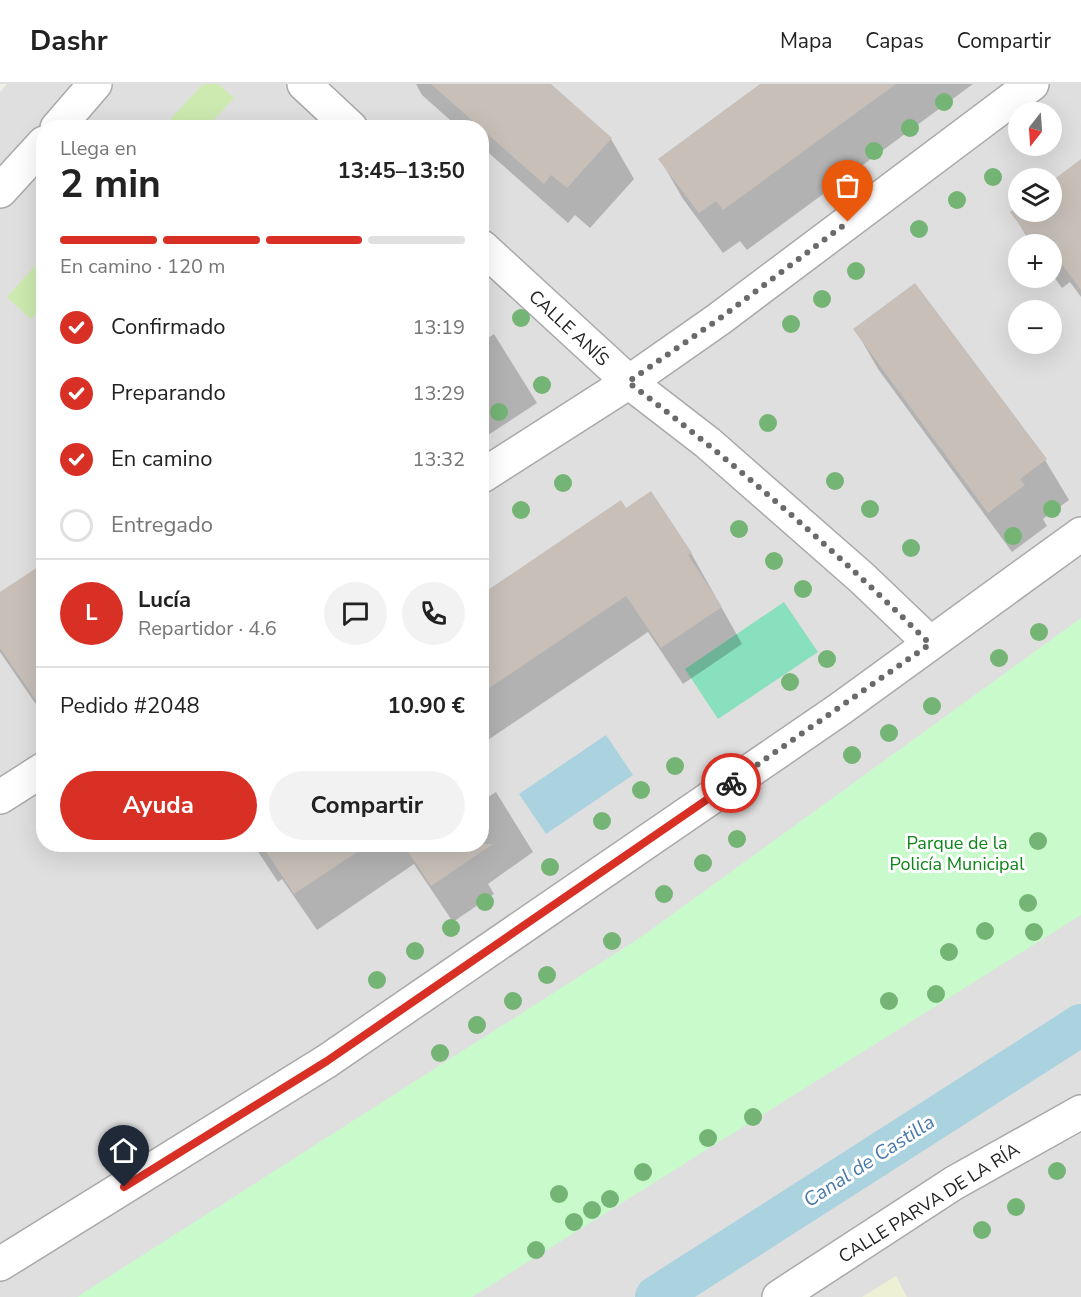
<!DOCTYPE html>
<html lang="es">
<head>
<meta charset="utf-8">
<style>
	:root { --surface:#fff; --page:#f2f2f2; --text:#222; --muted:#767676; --line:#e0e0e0; --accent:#d93025 }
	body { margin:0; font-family:"Nunito Sans",sans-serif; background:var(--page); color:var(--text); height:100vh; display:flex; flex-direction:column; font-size:22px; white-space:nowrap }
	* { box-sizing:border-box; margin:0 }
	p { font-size:20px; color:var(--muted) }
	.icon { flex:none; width:33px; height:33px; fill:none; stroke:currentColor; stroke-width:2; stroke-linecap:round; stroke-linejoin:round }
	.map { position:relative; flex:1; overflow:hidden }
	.drawer { position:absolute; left:36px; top:36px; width:453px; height:732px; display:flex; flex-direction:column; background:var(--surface); border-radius:24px; box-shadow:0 6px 24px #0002 }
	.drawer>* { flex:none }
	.needle { width:39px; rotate:197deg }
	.buttons { position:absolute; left:1008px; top:18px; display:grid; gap:12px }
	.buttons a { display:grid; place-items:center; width:54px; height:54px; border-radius:50%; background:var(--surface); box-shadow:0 6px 24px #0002; font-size:30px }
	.pin { position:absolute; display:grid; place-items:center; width:51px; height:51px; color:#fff; margin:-62px -26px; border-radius:50% 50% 50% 0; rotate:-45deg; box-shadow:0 0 6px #0007 }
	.pin .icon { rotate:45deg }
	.courier { position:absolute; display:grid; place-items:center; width:60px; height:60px; margin:-30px; border:4px solid #d93025; border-radius:50%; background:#fff; color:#222; box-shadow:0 2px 8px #0007 }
	.overview em { font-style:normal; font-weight:700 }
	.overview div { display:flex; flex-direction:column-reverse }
	.overview { display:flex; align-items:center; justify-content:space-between; height:102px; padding:0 24px }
	h1 { font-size:39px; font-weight:700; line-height:45px }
	.bar { display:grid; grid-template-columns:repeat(4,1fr); gap:9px 6px; align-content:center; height:72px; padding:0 24px }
	.bar i { height:8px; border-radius:4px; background:var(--line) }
	.bar .current { background:var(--accent) }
	.bar p { grid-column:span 4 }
	.line { display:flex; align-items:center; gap:15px; padding:0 24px; border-top:2px solid var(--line) }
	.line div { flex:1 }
	.round { display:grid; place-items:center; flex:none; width:63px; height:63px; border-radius:32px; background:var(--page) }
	ol { padding:0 24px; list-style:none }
	li { display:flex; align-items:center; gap:18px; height:66px }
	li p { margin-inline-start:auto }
	li .icon { padding:6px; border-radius:50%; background:var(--accent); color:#fff; stroke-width:4 }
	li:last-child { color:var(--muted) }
	li i { width:33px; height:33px; border:3px solid var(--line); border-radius:50% }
	.cta { display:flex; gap:12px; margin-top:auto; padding:12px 24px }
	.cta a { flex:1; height:69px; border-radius:36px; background:var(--accent); color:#fff; font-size:24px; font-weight:700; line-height:69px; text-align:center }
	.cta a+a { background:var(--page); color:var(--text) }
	header { display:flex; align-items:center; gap:36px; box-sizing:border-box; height:84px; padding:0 30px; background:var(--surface); border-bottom:2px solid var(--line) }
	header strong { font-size:28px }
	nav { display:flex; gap:33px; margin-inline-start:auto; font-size:21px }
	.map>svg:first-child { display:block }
	.residential { fill:#e0dfdf; fill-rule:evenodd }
	.farmland { fill:#eef0d5 }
	.grass { fill:#cdebb0 }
	.park { fill:#c8facc }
	.pitch { fill:#88e0be }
	.water { fill:#aad3df }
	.shadow { fill:#0003 }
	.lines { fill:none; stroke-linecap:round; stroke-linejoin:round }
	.canal { stroke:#aad3df; stroke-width:42 }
	.building { fill:#c7bfb8 }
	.street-casing { stroke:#a9a9a9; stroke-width:36 }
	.street { stroke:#fff; stroke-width:33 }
	.tree { fill:#74b475 }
	.done { stroke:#6b6a68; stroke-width:6; stroke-dasharray:0 10.8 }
	.route { stroke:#d93025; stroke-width:8 }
	.labels { text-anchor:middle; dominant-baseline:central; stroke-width:6; stroke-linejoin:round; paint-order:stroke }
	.street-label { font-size:18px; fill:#222; stroke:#fff }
	.park-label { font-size:18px; fill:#0c8416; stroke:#fff }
	.water-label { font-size:20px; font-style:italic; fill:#4a7aab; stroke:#fff }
</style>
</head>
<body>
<header>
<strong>Dashr</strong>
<nav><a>Mapa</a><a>Capas</a><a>Compartir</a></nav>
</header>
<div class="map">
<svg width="1081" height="1213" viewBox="0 0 1081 1213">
	<rect width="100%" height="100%" fill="#f2efe9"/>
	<path class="residential" d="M7,0H1081V1213H0V8ZM1018,28H1052V62H1018ZM44,44H482V760H44ZM1018,94H1052V128H1018ZM1018,160H1052V194H1018ZM1018,226H1052V260H1018Z"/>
	<path class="farmland" d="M896,1192L907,1213H862Z"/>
	<path class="grass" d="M203,0H218L234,14L207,43H163Z
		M43,173V222L31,235L7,213Z"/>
	<path class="park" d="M1081,534V831L472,1213H77L641,853Z"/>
	<path class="pitch" d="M784,518L818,568L718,635L685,585Z"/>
	<path class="water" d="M606,651L633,691L546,750L519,710Z"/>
	<path class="shadow" d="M416,0H548L611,55L634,95L590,144L575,131L568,139L482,63V44H459L422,11Z
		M762,0H973L747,166L740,157L723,169L683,115L660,75Z
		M1081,77V213L1070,198L1062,204L1052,190V160H1031L1012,128L1018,123V128H1052V99Z
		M855,245L1045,376L1069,416L1043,435L1047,442L1012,468L878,285Z
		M494,250L537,319L482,355V258Z
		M620,418L625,426L691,469L742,560L683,600L648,548L482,660V511Z
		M44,481V632L0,568V510Z
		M496,708L533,768L488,800L494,810L453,838L414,780L317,846L282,795L278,798L253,760H482V717Z"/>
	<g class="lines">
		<path class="canal" d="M656,1213L1081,941"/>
	</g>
	<path class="building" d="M431,0H551L612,54L567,104L551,91L544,100Z
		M760,0H896L723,126L716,117L699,129L658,75Z
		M1081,75V206L1052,167V160H1034L1010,128L1018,122V128H1052V97Z
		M915,199L1047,375L1020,395L1025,401L988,429L853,245Z
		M651,407L692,469L688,471L722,523L661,564L626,512L482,609V510L621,416L626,424Z
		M44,479V628L0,564V508Z
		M261,760H369L294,810Z
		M403,760H493L431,802Z"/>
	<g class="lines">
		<defs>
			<path id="street" d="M304,0L351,44
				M57,44L95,0
				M0,107L44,59
				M482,163L629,298L708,359L862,494L930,559
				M482,392L629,298L719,235L1032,0
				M0,713L44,685
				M0,1180L327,977L840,625L1081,450
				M779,1213L954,1099L1081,1028"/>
		</defs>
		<use href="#street" class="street-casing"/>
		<use href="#street" class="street"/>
	</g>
	<g class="tree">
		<circle cx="944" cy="18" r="9"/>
		<circle cx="910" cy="44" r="9"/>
		<circle cx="874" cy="67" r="9"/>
		<circle cx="993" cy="93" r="9"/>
		<circle cx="837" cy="95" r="9"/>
		<circle cx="957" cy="116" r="9"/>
		<circle cx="919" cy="145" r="9"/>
		<circle cx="856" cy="187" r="9"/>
		<circle cx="822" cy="215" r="9"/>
		<circle cx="521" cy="234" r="9"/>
		<circle cx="791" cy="240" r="9"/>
		<circle cx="542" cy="301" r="9"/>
		<circle cx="499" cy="328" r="9"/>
		<circle cx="768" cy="339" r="9"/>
		<circle cx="835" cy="397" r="9"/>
		<circle cx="563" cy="399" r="9"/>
		<circle cx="870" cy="425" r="9"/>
		<circle cx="1052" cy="425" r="9"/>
		<circle cx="521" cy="426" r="9"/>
		<circle cx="739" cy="445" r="9"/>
		<circle cx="1013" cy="452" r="9"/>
		<circle cx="911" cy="464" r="9"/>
		<circle cx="774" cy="477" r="9"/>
		<circle cx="803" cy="505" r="9"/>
		<circle cx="1039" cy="548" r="9"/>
		<circle cx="999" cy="574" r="9"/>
		<circle cx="827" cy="575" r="9"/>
		<circle cx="790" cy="598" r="9"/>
		<circle cx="932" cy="622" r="9"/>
		<circle cx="889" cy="649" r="9"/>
		<circle cx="852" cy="671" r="9"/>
		<circle cx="675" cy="682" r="9"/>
		<circle cx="641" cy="706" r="9"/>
		<circle cx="602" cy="737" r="9"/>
		<circle cx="737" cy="755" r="9"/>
		<circle cx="1038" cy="757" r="9"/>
		<circle cx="703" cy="779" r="9"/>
		<circle cx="550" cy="783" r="9"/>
		<circle cx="664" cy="810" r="9"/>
		<circle cx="485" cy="818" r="9"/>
		<circle cx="1028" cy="819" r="9"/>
		<circle cx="451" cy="844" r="9"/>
		<circle cx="985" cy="847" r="9"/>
		<circle cx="1034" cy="848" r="9"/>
		<circle cx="612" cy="857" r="9"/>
		<circle cx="415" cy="867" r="9"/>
		<circle cx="949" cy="868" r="9"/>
		<circle cx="547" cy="891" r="9"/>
		<circle cx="377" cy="896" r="9"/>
		<circle cx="936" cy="910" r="9"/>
		<circle cx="513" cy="917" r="9"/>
		<circle cx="889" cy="917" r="9"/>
		<circle cx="477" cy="941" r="9"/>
		<circle cx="440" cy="969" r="9"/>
		<circle cx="753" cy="1033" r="9"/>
		<circle cx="708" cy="1054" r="9"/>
		<circle cx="1057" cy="1087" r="9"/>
		<circle cx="643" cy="1088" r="9"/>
		<circle cx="559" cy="1110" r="9"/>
		<circle cx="610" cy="1115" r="9"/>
		<circle cx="1016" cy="1123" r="9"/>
		<circle cx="592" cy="1126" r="9"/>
		<circle cx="574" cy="1138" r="9"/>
		<circle cx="982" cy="1146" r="9"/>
		<circle cx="536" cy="1166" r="9"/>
	</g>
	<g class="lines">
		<path class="done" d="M731,699L930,560C835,466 735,379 628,298L719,235L848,138"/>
		<path class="route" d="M124,1103L327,977L731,699"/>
	</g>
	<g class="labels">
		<g class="street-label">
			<text transform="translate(569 244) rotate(43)">CALLE ANÍS</text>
			<text transform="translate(929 1119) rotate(-32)">CALLE PARVA DE LA RÍA</text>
		</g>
		<g class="park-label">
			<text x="957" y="759">Parque de la<tspan x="957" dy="21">Policía Municipal</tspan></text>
		</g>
		<g class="water-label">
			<text transform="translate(869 1077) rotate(-33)">Canal de Castilla</text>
		</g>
	</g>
</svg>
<div class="buttons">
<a><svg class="needle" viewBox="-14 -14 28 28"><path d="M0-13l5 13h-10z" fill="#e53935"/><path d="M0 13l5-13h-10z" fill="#767676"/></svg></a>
<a><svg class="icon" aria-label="layers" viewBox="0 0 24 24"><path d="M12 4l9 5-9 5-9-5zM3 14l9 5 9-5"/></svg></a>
<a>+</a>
<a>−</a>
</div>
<div class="pin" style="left:848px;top:138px;background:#ea580c"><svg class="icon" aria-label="bag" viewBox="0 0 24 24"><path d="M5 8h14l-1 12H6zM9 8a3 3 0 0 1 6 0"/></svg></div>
<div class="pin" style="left:124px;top:1103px;background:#1f2937"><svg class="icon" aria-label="home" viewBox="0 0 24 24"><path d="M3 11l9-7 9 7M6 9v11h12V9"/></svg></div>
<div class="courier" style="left:731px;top:699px"><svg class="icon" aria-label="bike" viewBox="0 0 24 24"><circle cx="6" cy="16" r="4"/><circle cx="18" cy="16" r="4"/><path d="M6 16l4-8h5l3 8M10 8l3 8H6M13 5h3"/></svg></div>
<section class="drawer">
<div class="overview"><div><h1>2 min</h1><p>Llega en</p></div><em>13:45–13:50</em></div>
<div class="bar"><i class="current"></i><i class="current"></i><i class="current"></i><i></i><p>En camino · 120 m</p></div>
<ol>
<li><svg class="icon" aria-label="check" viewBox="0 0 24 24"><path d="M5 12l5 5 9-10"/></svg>Confirmado<p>13:19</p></li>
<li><svg class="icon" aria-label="check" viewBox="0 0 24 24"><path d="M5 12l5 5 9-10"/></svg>Preparando<p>13:29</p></li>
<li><svg class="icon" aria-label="check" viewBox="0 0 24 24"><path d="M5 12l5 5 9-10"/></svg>En camino<p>13:32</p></li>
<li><i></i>Entregado</li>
</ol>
<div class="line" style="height:108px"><b class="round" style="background:var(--accent);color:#fff">L</b><div><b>Lucía</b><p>Repartidor · 4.6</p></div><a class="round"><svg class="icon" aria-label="chat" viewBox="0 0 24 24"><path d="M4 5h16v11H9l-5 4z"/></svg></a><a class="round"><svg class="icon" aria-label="phone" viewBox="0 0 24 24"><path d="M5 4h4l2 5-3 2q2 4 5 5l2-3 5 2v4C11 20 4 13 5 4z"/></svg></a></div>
<div class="line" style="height:78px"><div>Pedido #2048</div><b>10.90 €</b></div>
<div class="cta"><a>Ayuda</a><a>Compartir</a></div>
</section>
</div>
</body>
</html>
